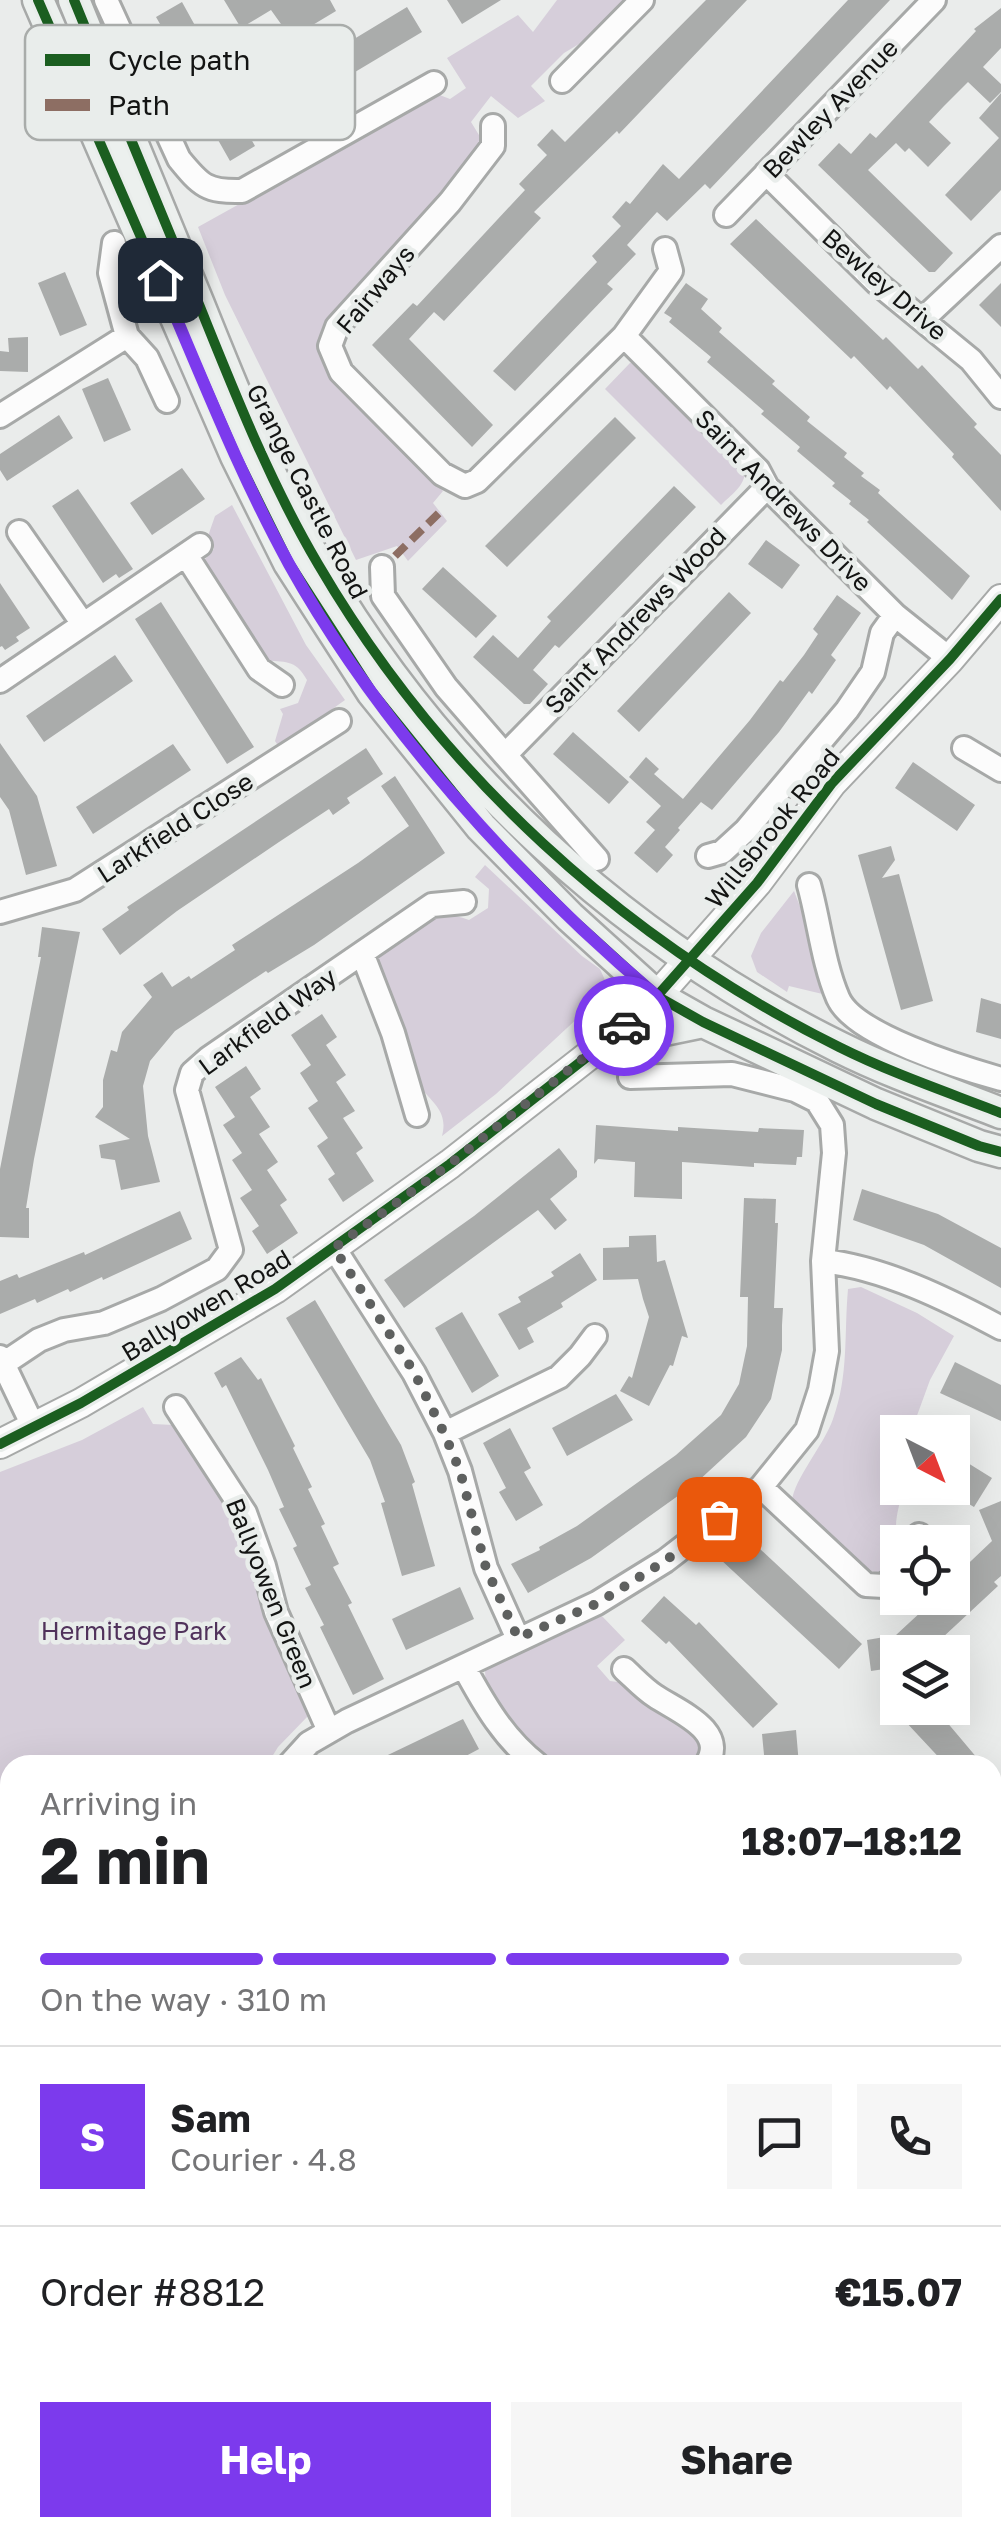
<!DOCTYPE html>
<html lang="en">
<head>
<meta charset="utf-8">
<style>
	:root { --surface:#fff; --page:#f6f6f6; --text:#202124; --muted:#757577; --line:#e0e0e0; --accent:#7c3aed }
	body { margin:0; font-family:"Golos Text",sans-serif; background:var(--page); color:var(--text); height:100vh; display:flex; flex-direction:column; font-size:38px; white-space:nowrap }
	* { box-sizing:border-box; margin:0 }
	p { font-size:32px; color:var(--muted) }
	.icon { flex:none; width:55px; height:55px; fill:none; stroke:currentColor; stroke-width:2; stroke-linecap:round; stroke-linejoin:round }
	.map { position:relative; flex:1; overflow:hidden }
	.drawer { position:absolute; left:0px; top:1755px; width:1002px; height:782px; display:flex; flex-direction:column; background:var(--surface); border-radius:30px 30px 0 0; box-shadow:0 10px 40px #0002 }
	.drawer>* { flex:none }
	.needle { width:65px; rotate:138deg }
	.controls { position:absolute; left:880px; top:1415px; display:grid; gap:20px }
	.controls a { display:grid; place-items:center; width:90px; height:90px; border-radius:0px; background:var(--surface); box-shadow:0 10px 40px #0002; font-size:50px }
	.pin { position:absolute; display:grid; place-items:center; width:85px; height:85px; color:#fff; margin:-42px; border-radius:20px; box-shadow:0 5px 15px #0006 }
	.courier { position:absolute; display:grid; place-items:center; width:100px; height:100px; margin:-50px; border:8px solid #7c3aed; border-radius:50%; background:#fff; color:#222; box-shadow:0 2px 12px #0007 }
	.head em { font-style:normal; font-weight:700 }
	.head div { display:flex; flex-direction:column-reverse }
	.head { display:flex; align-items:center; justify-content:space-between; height:170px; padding:0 40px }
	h1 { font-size:65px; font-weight:700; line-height:75px }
	.bar { display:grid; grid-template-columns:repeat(4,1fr); gap:15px 10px; align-content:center; height:120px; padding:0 40px }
	.bar i { height:12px; border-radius:8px; background:var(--line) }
	.bar .current { background:var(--accent) }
	.bar p { grid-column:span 4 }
	.line { display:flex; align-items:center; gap:25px; padding:0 40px; border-top:2px solid var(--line) }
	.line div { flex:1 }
	.round { display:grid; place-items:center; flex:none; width:105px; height:105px; border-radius:0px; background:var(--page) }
	.action { display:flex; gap:20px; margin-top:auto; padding:20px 40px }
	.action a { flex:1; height:115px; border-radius:0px; background:var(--accent); color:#fff; font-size:40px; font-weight:700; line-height:115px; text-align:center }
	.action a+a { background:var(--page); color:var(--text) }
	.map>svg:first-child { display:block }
	.built { fill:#d6ddd9 }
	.green { fill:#d6ceda }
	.building { fill:#aaacab }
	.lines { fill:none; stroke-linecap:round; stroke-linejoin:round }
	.minor-casing { stroke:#a7a9a8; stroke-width:28 }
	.tertiary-casing { stroke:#a7a9a8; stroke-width:32 }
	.secondary-casing { stroke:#a7a9a8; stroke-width:35 }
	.minor { stroke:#fcfcfc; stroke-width:22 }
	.tertiary { stroke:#fcfcfc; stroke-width:28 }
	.secondary { stroke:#ecf0ee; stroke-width:30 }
	.quiet { stroke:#8d6e63; stroke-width:8; stroke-dasharray:15 8; stroke-linecap:butt }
	.cycleway-casing { stroke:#e9edeb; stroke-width:16 }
	.cycleway { stroke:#1b5e20; stroke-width:10 }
	.done { stroke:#5e605f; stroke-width:10; stroke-dasharray:0 18 }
	.route { stroke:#7c3aed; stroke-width:12 }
	.labels { text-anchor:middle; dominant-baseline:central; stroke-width:9; stroke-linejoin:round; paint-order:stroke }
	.street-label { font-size:25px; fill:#131413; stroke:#e9edeb }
	.park-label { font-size:25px; fill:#50325b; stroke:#e9edeb }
	.key { fill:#e9edeb; stroke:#a9acaa; stroke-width:2.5 }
	.key-label { font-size:28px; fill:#131413 }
</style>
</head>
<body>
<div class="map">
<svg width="1001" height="2536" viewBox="0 0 1001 2536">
	<rect width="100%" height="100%" fill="#eaeceb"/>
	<path class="built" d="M1001,2345V2526L991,2536H917L905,2528H992V2351Z"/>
	<path class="green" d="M557,0H633L604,29L564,53L531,86L545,101L518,118L491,96L471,122L482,140L435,204L322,328L319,352L327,371L443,491L433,503L447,521L408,561L397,546L356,560L225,295L198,227L437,94L450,99L466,88L447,58L518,15L533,32Z
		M630,363L639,364L744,466C749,483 732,494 721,505L605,389Z
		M232,505L306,645L345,700L279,747L275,741L283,714L280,709L298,703L307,680C295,658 285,663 263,660L201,564L214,549L208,536L215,516Z
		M485,865L582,956L600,969L609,989L496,1094L442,1136C448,1113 435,1105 422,1089C408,1071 387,996 378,970L376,957C409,932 426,903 469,920L488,908L489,889L475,877Z
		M794,891L835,997L789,986L787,992L757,972L751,956L761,933Z
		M861,1287L917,1313L954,1336L930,1380L911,1432H898V1488H903C901,1499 896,1514 896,1526C897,1541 901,1547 893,1562C889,1569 882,1574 874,1572C858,1570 807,1515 792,1501C794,1479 824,1445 833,1419C849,1375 844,1333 848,1289Z
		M143,1407L153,1424L173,1425L231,1513L308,1716L278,1747L267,1765H10V2446L0,2443V1472L82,1440Z
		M600,1614L625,1640L597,1666L610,1681L625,1683L693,1733L700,1750L694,1765H555C526,1741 485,1711 485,1671L503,1657Z
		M231,2528H596L591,2536H249Z"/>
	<path class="building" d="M224,0H330L336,11L291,38L271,10L241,28Z
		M447,0H501L462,24Z
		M706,0H747L619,134L617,131L534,212L541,218L444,321L434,312L409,339L493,425L472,447L372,345L413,303L417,306L525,190L519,184L547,155L537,145L552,129L565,142Z
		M848,0H890L710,189L705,184L667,221L657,212L627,245L636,254L607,284L613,289L515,391L493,371L597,262L592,256L621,226L612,217L626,201L630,204L663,164L679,179Z
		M182,2L208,49L202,53L255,146L230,161L180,73L186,69L156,17Z
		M407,7L422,32L283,115L268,91Z
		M1001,8V48L983,67L1001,84V92L990,103L968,82L944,106L929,122L951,143L928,167L909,148L905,152L896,143L868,170L953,253L935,272H929L818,165L839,143L851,154L870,133L876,138L976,31L974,29Z
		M1001,93V190L971,221L945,195L999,138L979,118Z
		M756,219L883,340L886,337L918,369L922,365L977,424L974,427L1001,455V511L952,457L954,454L890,386L887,390L854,356L851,359L730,244Z
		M65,272L87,325L60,336L38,283Z
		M686,283L708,299L701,309L722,328L719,332L775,381L772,384L810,417L807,421L847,453L844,457L864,473L861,476L880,490L878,493L970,576L952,600L867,522L869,520L849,504L851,501L832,486L835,483L797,451L800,447L761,414L764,411L707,362L711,357L669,322L672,318L664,313Z
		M1001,283V327L979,305Z
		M28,337V372L0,371V351L9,352L8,338Z
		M108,378L131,430L104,442L82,389Z
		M59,415L73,438L7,481L0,470V454Z
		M615,417L636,438L507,567L485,546Z
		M182,468L205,499L152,535L130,503Z
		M674,486L696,507L596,610L559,648L555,645L533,670L548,684L530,704H524L473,657L493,635L518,658L551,621L547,617Z
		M78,489L133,569L119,578L116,574L103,583L52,506Z
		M766,540L800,565L782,589L748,564Z
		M443,567L497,616L476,638L422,589Z
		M0,583L30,628L16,637L19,641L5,650L2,646L0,647Z
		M729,592L751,613L639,732L617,711Z
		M837,595L861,613L831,655L836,660L812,694L809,691L779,732L712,810L701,802L678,828L680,830L665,847L673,855L657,873L634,853L655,830L646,822L661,806L629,777L646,757L659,769L654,774L683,799L750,720L780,680L783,682L804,655L818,634L813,629Z
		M161,602L254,747L227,764L135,619Z
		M115,655L133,681L44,742L26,716Z
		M573,732L629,782L609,804L553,754Z
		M0,743L37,796L57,866L26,875L9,810L0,797Z
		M173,744L191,770L93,834L76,807Z
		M366,748L383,774L347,798L350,803L333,815L329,809L279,842L177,911L120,955L102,929L129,910L127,907Z
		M913,762L975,805L957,831L895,788Z
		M395,776L445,853L314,945L268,973L266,971L175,1031L150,1061L143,1086L148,1136L160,1182L121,1190L115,1160L101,1158L99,1145L130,1139L95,1117L103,1107V1080L111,1050L117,1052L122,1032L152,997L143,985L162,972L172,987L189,976L191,979L235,950L232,945L358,863L409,826L381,786Z
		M891,846L895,860L882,878L899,874L933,1001L901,1010L858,855Z
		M42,927L80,932L34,1159L26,1208H29V1238L0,1237V1169L41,957H38Z
		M981,998L1001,1004V1039L976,1032Z
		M322,1014L337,1037L326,1045L346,1075L336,1082L355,1111L343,1118L363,1148L356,1153L374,1181L343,1202L328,1179L335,1174L317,1146L328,1138L308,1108L318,1101L300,1073L311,1065L291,1035Z
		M246,1066L261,1089L250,1097L270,1127L259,1134L278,1162L267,1170L287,1200L280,1205L298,1233L267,1254L252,1231L259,1226L240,1198L252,1190L232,1160L242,1153L223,1125L235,1117L215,1087Z
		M596,1125L678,1131V1127L758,1132L759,1128L804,1130L802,1157H797L796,1165L754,1163V1167L682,1162V1199L634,1197L635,1162L598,1159L594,1164Z
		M559,1148L577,1171V1177L550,1199L567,1220L555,1230L538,1210L404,1308L384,1280L474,1216Z
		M862,1189L938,1214L1001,1248V1288L924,1245L853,1220Z
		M744,1198L776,1199L775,1223H778L774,1308H783L782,1325V1350L771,1399L746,1437L696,1483L591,1558L528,1593L511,1564L540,1550L539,1547L577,1526L676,1455L721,1415L739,1384L747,1346L748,1297H740Z
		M180,1211L192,1239L103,1280L102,1277L70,1292L68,1289L37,1303L35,1299L0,1314V1281L17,1274L19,1278L84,1252L85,1255Z
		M656,1235L657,1262L665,1260L688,1338L682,1336L673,1366L670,1365L649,1406L620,1391L629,1376L632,1378L649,1317L643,1299L638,1279L603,1280V1248L629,1247V1236Z
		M580,1253L597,1280L561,1303L563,1307L527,1328L534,1342L519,1350L498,1314L521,1302L518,1297L554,1276L551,1272Z
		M315,1300L401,1445L415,1482L412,1484L435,1566L402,1576L381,1503L385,1502L370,1460L286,1318Z
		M462,1312L499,1376L472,1393L435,1328Z
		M241,1357L258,1380L261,1378L295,1446L293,1448L312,1487L308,1489L325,1524L321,1526L339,1564L333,1567L352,1603L348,1605L384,1679L353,1695L320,1627L324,1625L305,1588L311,1585L293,1548L297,1546L279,1509L284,1507L268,1470L226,1385L222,1388L214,1373Z
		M955,1362L1001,1385V1421L940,1393Z
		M616,1394L633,1420L567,1456L552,1428Z
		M510,1428L531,1468L524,1472L543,1505L516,1521L499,1492L506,1488L483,1443Z
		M952,1460L960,1465L963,1460L992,1478L974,1507L952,1494Z
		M1001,1501V1576L994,1582L998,1586L927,1652H898V1667L871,1671L867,1640L896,1635L936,1598H952V1579L992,1541L979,1510Z
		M744,1534L862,1644L839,1669L720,1559Z
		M460,1587L474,1619L406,1650L392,1619Z
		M664,1596L696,1625L699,1622L778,1704L753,1728L669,1641L666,1644L641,1621Z
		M918,1708H935L983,1765H946L904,1720Z
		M463,1719L479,1749L449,1765H367Z
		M796,1730L799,1765H765L762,1734Z"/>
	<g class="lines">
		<defs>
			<path id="minor" d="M106,0L179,159C201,186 207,192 242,191L434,83
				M562,81L642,0
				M493,126V146L450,202L337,327L330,346L341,372L442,474L465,486L477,481L624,336L758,470L767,487L895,615L950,659
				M766,173L877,283L971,360L1001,397
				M726,215L934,0
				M114,243L110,273L127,336L147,358L167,401
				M923,319L1001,246
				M624,336L671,271L665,249
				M0,416L127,336
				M19,532L83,624
				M186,555L259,669L282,685
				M382,567L383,596L446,687L505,755
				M0,681L200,545
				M964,748L1001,770
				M708,856L722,852L746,830L847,710L873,672L882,633L895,615
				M597,859L505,755L767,487
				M809,885C819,921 823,963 838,998C854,1035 962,1068 1001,1079
				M0,912L75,890L339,721
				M362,953L393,1033L417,1115
				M334,1248L414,1373L445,1433L460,1471L486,1568L518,1639
				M823,1261C884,1268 947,1299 1001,1328
				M0,1357L34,1428
				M3,1364L39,1340L64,1330L104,1323L161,1299L217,1269L231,1250L187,1090L192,1073L209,1058L432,905L464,902
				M176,1407L245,1513L264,1566L276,1612L329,1731
				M445,1433L559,1377L580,1356L595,1336
				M761,1487L866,1585L884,1586L898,1573
				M914,1542L919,1535
				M464,1667C484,1704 504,1739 538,1765
				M624,1669C634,1678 644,1689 655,1696C679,1712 729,1731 706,1765
				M289,1765L309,1743L347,1721L597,1603L665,1561L761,1487L807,1430L820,1390L827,1351L823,1261L834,1153L832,1125L817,1101L795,1090L732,1074L630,1077
				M992,1883L1001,1892
				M992,2032L1001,2020
				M0,2460L10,2462
				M208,2528L223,2536
				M686,2528L690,2536
				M164,2536L166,2528"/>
			<path id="tertiary" d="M0,1444L81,1403L275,1289L450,1164L606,1042L657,996L757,883L832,783L950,659L1001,599"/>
			<path id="secondary" d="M38,0L236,456L289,563L372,692L481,827L570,917L657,996L703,1022L876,1104L979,1146L1001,1152
				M74,0C115,101 156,201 198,302C234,391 269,481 318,564C440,773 623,940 839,1047C891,1073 947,1092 1001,1113
				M606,1042L703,1022"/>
		</defs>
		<use href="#minor" class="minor-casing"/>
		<use href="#tertiary" class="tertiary-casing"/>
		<use href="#secondary" class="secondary-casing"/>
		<use href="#minor" class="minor"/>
		<use href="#tertiary" class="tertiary"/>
		<use href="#secondary" class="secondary"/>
		<path class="quiet" d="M395,556L441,511"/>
		<defs>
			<path id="cycleway" d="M38,0L236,456L289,563L372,692L481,827L570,917L657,996L703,1022L876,1104L979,1146L1001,1152
				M74,0C115,101 156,201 198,302C234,391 269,481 318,564C440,773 623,940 839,1047C891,1073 947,1092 1001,1113
				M0,1444L81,1403L275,1289L450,1164L606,1042L657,996L757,883L832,783L950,659L1001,599"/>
		</defs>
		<use href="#cycleway" class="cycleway-casing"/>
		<use href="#cycleway" class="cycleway"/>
	</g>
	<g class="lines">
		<path class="done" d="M624,1026L450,1164L334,1248L414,1372L444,1433L460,1471L486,1568L518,1638L598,1603L665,1561L719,1519"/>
		<path class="route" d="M160,280C201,375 239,473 289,564C378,724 517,878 657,996L624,1026"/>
	</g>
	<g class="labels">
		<g class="street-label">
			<text transform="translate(830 108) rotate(-46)">Bewley Avenue</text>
			<text transform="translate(885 284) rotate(41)">Bewley Drive</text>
			<text transform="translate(375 289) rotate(-50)">Fairways</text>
			<text transform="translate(308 491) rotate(63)">Grange Castle Road</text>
			<text transform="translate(784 500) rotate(46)">Saint Andrews Drive</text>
			<text transform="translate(635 620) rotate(-46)">Saint Andrews Wood</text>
			<text transform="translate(175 827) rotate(-33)">Larkfield Close</text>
			<text transform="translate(772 828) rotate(-51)">Willsbrook Road</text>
			<text transform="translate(267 1021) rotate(-36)">Larkfield Way</text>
			<text transform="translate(206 1305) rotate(-31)">Ballyowen Road</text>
			<text transform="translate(272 1593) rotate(68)">Ballyowen Green</text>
		</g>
		<g class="park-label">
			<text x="134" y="1630">Hermitage Park</text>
		</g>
	</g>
	<rect x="25" y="25" width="330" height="115" rx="15" class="key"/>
	<rect x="45" y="54" width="45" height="12" fill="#1b5e20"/>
	<rect x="45" y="99" width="45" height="12" fill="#8d6e63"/>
	<g class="key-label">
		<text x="108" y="70">Cycle path</text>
		<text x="108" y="115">Path</text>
	</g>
</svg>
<div class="controls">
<a><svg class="needle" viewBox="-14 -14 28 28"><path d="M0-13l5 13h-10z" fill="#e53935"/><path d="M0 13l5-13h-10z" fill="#757577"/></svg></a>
<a><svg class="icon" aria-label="locate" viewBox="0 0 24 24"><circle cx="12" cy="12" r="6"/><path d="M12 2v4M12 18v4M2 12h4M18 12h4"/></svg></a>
<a><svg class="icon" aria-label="layers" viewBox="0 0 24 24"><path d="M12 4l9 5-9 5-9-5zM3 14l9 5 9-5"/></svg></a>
</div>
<div class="pin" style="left:719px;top:1519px;background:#ea580c"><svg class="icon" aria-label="bag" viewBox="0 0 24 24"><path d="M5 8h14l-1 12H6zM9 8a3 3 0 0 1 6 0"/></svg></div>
<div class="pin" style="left:160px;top:280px;background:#1f2937"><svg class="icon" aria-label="home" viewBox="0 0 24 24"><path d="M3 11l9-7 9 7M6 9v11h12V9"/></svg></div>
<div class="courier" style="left:624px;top:1026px"><svg class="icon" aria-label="car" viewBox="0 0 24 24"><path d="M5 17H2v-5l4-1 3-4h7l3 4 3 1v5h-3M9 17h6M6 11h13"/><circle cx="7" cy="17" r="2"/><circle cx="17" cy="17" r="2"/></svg></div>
<section class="drawer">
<div class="head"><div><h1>2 min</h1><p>Arriving in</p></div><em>18:07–18:12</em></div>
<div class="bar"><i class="current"></i><i class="current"></i><i class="current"></i><i></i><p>On the way · 310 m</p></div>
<div class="line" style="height:180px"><b class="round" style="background:var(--accent);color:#fff">S</b><div><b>Sam</b><p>Courier · 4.8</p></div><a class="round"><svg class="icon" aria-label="chat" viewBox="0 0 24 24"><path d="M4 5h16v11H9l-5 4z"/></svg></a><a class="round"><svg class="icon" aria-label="phone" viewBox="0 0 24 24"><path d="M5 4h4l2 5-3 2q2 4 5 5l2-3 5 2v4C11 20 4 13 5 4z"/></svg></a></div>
<div class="line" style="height:130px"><div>Order #8812</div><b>€15.07</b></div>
<div class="action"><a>Help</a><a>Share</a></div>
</section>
</div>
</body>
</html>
